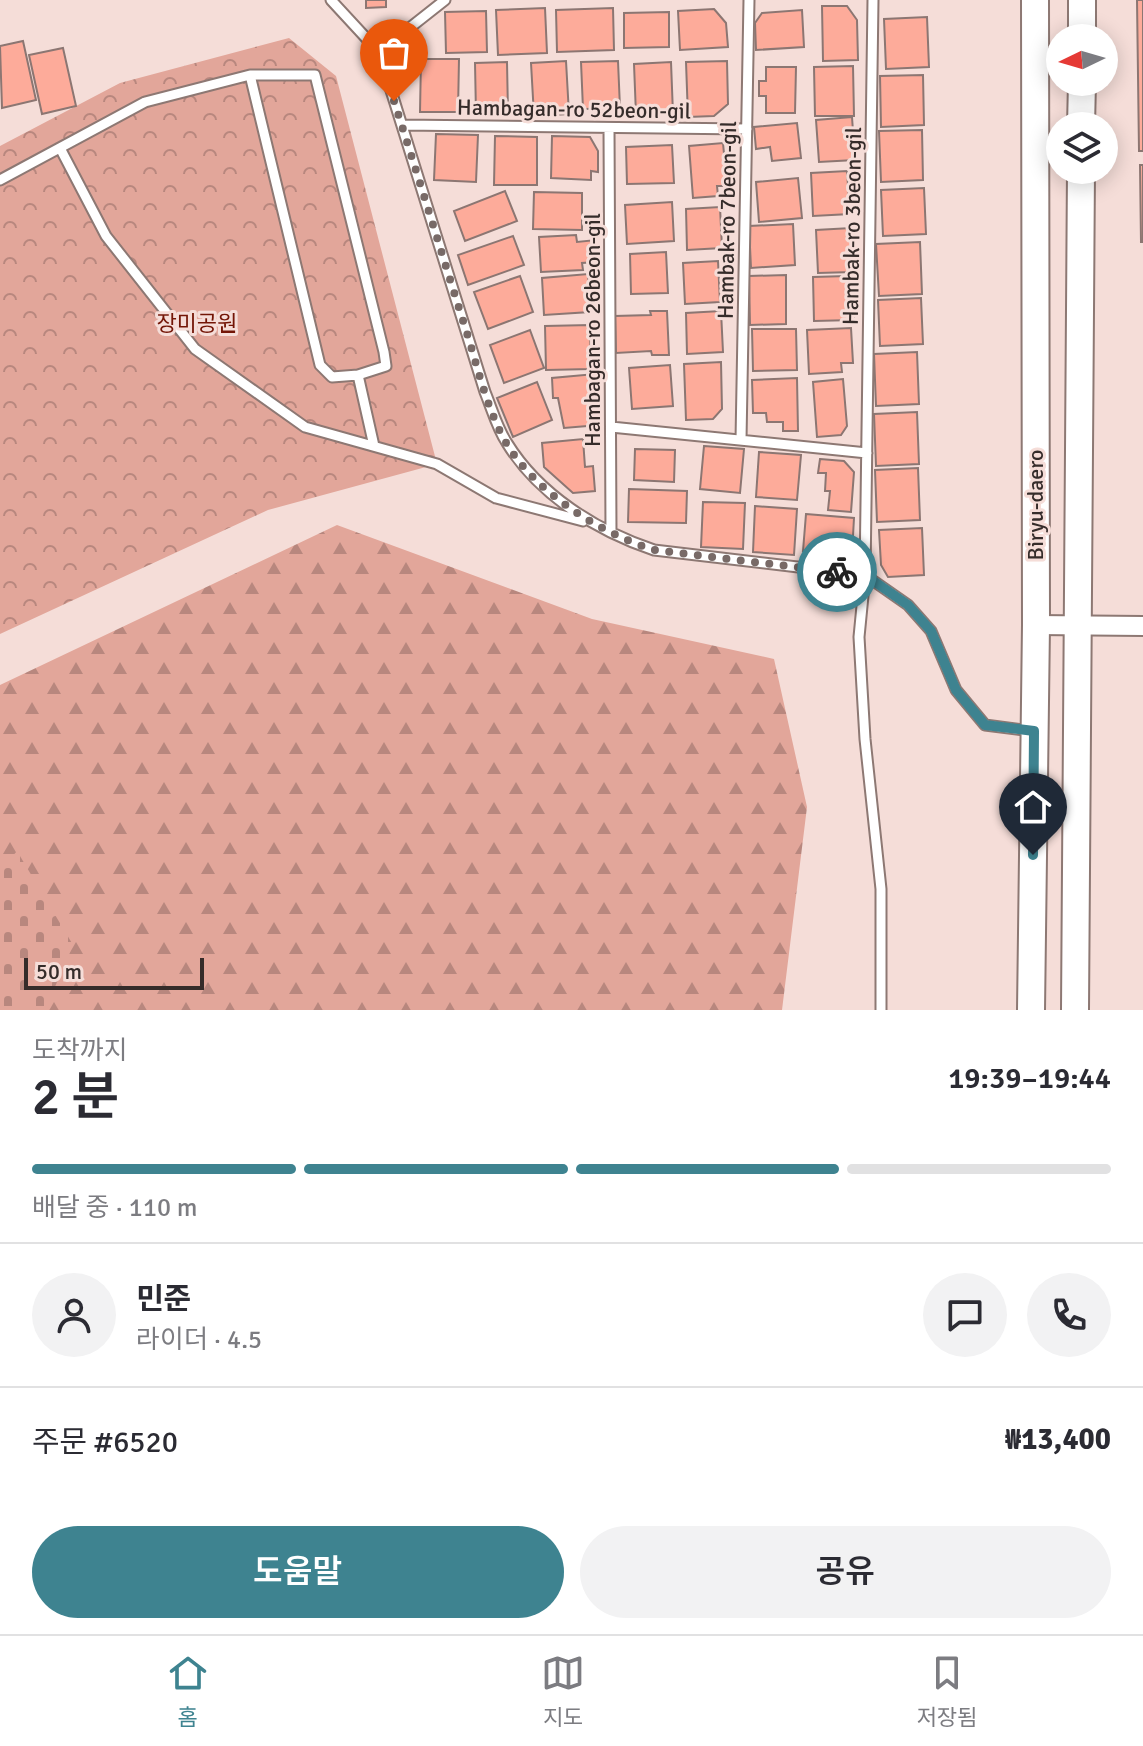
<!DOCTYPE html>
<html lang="ko">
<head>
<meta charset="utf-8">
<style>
	:root { --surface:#fff; --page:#f2f2f3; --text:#2b2b33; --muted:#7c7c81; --line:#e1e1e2; --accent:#3e8390 }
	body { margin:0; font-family:Signika,"Noto Sans KR",sans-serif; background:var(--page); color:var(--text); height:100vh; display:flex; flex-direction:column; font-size:30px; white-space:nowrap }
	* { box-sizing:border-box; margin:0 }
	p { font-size:26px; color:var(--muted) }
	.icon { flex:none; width:44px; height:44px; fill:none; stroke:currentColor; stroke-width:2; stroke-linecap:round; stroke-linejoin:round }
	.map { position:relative; height:1010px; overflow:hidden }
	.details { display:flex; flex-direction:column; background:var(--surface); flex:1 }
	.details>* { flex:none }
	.needle { width:52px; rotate:265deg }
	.buttons { position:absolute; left:1046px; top:24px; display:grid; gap:16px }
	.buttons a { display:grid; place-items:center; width:72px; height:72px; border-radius:50%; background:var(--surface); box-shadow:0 4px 20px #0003; font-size:40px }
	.scale { position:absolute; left:24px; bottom:20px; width:180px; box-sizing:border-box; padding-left:8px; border:4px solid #352c2a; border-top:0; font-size:22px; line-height:28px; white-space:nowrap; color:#352c2a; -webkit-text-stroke:6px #f5ddd8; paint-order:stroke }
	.pin { position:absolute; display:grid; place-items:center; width:68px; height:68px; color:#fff; margin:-82px -34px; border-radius:50% 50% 50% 0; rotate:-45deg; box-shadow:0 0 8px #0007 }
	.pin .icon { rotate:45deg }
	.courier { position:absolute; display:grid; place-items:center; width:80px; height:80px; margin:-40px; border:6px solid #3e8390; border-radius:50%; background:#fff; color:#222; box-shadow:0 2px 10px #0007 }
	.overview em { font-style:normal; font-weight:600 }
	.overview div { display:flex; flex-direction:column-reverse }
	.overview { display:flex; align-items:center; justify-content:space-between; height:136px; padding:0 32px }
	h1 { font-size:52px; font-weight:600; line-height:60px }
	.bar { display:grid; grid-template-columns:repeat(4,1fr); gap:12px 8px; align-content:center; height:96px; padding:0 32px }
	.bar i { height:10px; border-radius:6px; background:var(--line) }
	.bar .on { background:var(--accent) }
	.bar p { grid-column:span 4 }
	.line { display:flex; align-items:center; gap:20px; padding:0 32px; border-top:2px solid var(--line) }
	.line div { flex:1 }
	.round { display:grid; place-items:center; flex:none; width:84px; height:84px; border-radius:42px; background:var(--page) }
	.primary-button { display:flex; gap:16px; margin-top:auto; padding:16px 32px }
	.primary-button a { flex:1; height:92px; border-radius:48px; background:var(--accent); color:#fff; font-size:32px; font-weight:600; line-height:92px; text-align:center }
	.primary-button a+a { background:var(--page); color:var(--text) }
	.tab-bar { display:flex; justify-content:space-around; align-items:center; height:112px; border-top:2px solid var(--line); background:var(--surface); font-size:22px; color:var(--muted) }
	.tab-bar a { display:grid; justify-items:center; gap:4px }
	.tab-bar .on { color:var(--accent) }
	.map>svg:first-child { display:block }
	.forest { fill:url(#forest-firs) }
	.cemetery { fill:url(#cemetery-stones) }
	.park { fill:url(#park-crowns) }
	.building { fill:#fdab9a; stroke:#8c7672; stroke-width:2 }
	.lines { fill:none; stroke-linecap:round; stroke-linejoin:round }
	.lane-casing { stroke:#8d7873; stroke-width:13 }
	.street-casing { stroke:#8d7873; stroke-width:22 }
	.secondary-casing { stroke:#8d7873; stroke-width:30 }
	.lane { stroke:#fff; stroke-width:9 }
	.street { stroke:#fff; stroke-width:18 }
	.secondary { stroke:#fff; stroke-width:26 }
	.done { stroke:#786a67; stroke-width:8; stroke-dasharray:0 14.4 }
	.route { stroke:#3e8390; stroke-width:10 }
	.labels { text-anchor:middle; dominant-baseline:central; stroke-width:6; stroke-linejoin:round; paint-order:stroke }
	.street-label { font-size:22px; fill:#352c2a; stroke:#f5ddd8 }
	.park-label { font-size:22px; fill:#731506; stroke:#f5ddd8 }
</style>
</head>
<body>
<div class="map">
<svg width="1143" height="1010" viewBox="0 0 1143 1010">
	<defs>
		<pattern id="forest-firs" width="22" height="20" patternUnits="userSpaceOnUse" patternTransform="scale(2)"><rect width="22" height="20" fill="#e2a69a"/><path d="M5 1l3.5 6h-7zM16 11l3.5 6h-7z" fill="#b8877e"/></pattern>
		<pattern id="cemetery-stones" width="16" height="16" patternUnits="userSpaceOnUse" patternTransform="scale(2)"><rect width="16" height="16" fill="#e2a69a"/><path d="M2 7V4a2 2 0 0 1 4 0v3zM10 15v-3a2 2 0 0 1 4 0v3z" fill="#b8877e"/></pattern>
		<pattern id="park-crowns" width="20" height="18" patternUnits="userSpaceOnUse" patternTransform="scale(2)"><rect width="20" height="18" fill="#e2a69a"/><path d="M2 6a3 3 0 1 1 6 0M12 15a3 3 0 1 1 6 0" fill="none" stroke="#b8877e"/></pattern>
	</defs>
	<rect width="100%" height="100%" fill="#f5ddd8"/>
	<path class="forest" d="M337,525L592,619L774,659L807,807L782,1010H0V685Z"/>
	<path class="cemetery" d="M17,851L73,945L45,1010H0V871Z"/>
	<path class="park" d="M289,38L336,76L437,464L268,510L0,634V146L120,83Z"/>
	<path class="building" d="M366,0H386V7L366,8Z
		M1137,0H1143V151H1139Z
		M822,6H847L857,20L858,60L823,61Z
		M545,8L547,53L498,55L496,10Z
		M613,8L614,50L557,52L556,10Z
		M714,9L726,23L728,47L680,50L678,11Z
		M802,10L804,47L756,50L755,23L762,13Z
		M486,11L487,52L446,53L445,12Z
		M669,12V47L624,48V13Z
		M927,17L929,67L886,69L884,19Z
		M23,41L36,100L2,108L0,46Z
		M63,48L76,106L42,114L29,55Z
		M421,59H459L458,112H420Z
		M566,61L569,114L534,116L531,63Z
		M618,61L620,108L583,109L581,62Z
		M727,61L728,104L714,116L688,117L686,62Z
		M507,62L508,113L476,114L475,63Z
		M671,62L673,114L636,115L634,64Z
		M853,66L854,116H815L814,67Z
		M766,67H796L795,113H766V96H759V81H766Z
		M923,75L924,125L881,127L880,76Z
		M852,117L855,160L819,162L816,120Z
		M797,123L801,158L772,161L770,147L756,149L754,127Z
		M922,130L923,180L881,182L879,131Z
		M436,134L478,135L476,182L434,180Z
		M495,136L537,137V185H494Z
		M552,136L590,137L598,151V172L591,171V180L551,178Z
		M723,143L727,186H717L718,196L693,198L689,146Z
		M672,145L674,183L627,184L626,147Z
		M1140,165H1143V242H1141Z
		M847,171L850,214L813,216L811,173Z
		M798,178L802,218L759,222L756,182Z
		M924,188L926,234L883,236L881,190Z
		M505,191L517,221L465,241L454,211Z
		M534,192L582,193V230L533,229Z
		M672,202L674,241L627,244L625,205Z
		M720,207L722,248L687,250L686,209Z
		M793,224L795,265L751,268L749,226Z
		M851,228L853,272L818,273L816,230Z
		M576,235L577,242L596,240L597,262L582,263L583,270L541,272L539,237Z
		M513,236L524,265L468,285L458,255Z
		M920,242L922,294L879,296L876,244Z
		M666,252L668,293L631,294L630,254Z
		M718,261L720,302L685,304L683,263Z
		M588,274L590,312L544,315L542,278Z
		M786,275V324L750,325L749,276Z
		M520,276L533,312L488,329L474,292Z
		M847,276L848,305L854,304V320L814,321L813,277Z
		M921,298L923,344L880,346L878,300Z
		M650,311H667L669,355H652L651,351L616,353L615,316L651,315Z
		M721,311L723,352L687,354L686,313Z
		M590,325L591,369L546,370L545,326Z
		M851,328L853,363H841L842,372L809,374L807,330Z
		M752,329H796L797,370L753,371Z
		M530,330L544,368L504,383L490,345Z
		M917,352L919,404L876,406L874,354Z
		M721,362L722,409L713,419L686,420L684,364Z
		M670,365L673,406L632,409L629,368Z
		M595,374L599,425L564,428L558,398H553L552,378Z
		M797,378L798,431H783V422H767L766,413H753L752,380Z
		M843,379L847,426L841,435L817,437L813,382Z
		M537,382L552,420L513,437L497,398Z
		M917,412L919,464L876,466L874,414Z
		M583,439L585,467L593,466L595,491L573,493L544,467L542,443Z
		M704,446L744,449L740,493L700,489Z
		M635,449L675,450L674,482L634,480Z
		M759,452L801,455L797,500L756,497Z
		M820,459L844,461L854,472L851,512L828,510L830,491H825L826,473H818Z
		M918,468L920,520L877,522L875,470Z
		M629,489L687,491L686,523L628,522Z
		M703,502L745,503L743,549L701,547Z
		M755,506L797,509L794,555L753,552Z
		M806,514L854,518L852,554L803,551Z
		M922,528L924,575L888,577L881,565L879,530Z"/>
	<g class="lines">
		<defs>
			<path id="lane" d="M331,0L379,52L485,392C492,409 497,428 507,443C539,495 597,531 654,550L865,575L908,605L931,631L956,690L985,725L1031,731
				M873,0L865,575L859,637L865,739L881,889V1010
				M379,52L445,0
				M402,125L747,129
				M609,128L611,532
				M60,148L106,236L195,349L305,427L437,464L496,498L583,521
				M0,180L145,102L250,75H315L384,352L386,366L358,375L332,377L320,365L250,75
				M358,375L374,446
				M611,427L867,453
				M741,440L749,0"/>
			<path id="street" d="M1036,625L1143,626"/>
			<path id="secondary" d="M1082,38V0
				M1081,126L1082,82
				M1031,1010L1036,625L1035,0
				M1075,1010L1081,170"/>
		</defs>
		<use href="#lane" class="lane-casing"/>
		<use href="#street" class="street-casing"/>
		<use href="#secondary" class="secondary-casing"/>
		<use href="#lane" class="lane"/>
		<use href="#street" class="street"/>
		<use href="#secondary" class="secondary"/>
	</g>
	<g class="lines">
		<path class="done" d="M394,101C418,176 441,251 465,327C477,364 486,407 505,441C534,492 600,533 654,550L837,572"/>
		<path class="route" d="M837,572L865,575L908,605L931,631L956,690L985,725L1034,731L1033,855"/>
	</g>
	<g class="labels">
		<g class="street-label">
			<text transform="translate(574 109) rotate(1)">Hambagan-ro 52beon-gil</text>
			<text transform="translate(727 220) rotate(-89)">Hambak-ro 7beon-gil</text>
			<text transform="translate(852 226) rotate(-89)">Hambak-ro 3beon-gil</text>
			<text transform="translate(592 330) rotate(-90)">Hambagan-ro 26beon-gil</text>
			<text transform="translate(1035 505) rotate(-90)">Biryu-daero</text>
		</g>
		<g class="park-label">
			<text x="197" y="323">장미공원</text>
		</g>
	</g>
</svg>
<div class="buttons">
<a><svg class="needle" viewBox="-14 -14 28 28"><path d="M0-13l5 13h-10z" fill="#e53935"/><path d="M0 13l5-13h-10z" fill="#7c7c81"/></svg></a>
<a><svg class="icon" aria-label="layers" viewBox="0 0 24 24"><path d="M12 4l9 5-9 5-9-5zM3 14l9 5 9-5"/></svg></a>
</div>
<div class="scale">50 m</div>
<div class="pin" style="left:394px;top:101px;background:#ea580c"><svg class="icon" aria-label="bag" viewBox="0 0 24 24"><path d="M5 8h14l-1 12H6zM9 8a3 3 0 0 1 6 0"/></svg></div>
<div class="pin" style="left:1033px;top:855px;background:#1f2937"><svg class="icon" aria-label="home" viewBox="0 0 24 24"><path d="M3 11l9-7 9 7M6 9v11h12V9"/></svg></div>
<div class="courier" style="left:837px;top:572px"><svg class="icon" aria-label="bike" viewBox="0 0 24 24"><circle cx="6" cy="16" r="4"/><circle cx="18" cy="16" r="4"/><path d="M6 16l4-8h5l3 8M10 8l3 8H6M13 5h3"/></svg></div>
</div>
<section class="details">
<div class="overview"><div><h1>2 분</h1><p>도착까지</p></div><em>19:39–19:44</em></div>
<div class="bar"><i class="on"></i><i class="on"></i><i class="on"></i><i></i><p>배달 중 · 110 m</p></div>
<div class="line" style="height:144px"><a class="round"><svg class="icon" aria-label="person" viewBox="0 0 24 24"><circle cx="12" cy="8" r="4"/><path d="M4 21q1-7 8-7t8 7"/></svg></a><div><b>민준</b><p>라이더 · 4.5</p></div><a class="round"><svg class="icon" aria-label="chat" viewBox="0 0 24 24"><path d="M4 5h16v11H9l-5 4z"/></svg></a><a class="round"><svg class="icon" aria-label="phone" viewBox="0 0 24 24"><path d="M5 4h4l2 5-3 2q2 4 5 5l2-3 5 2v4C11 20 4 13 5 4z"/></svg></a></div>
<div class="line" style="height:104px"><div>주문 #6520</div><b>₩13,400</b></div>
<div class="primary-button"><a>도움말</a><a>공유</a></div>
</section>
<nav class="tab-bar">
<a class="on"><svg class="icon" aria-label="home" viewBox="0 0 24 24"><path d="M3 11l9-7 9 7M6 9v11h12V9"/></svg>홈</a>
<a><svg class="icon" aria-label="map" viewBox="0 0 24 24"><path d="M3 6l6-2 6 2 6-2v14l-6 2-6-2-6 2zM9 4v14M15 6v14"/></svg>지도</a>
<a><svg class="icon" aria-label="saved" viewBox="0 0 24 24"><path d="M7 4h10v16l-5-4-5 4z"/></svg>저장됨</a>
</nav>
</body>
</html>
